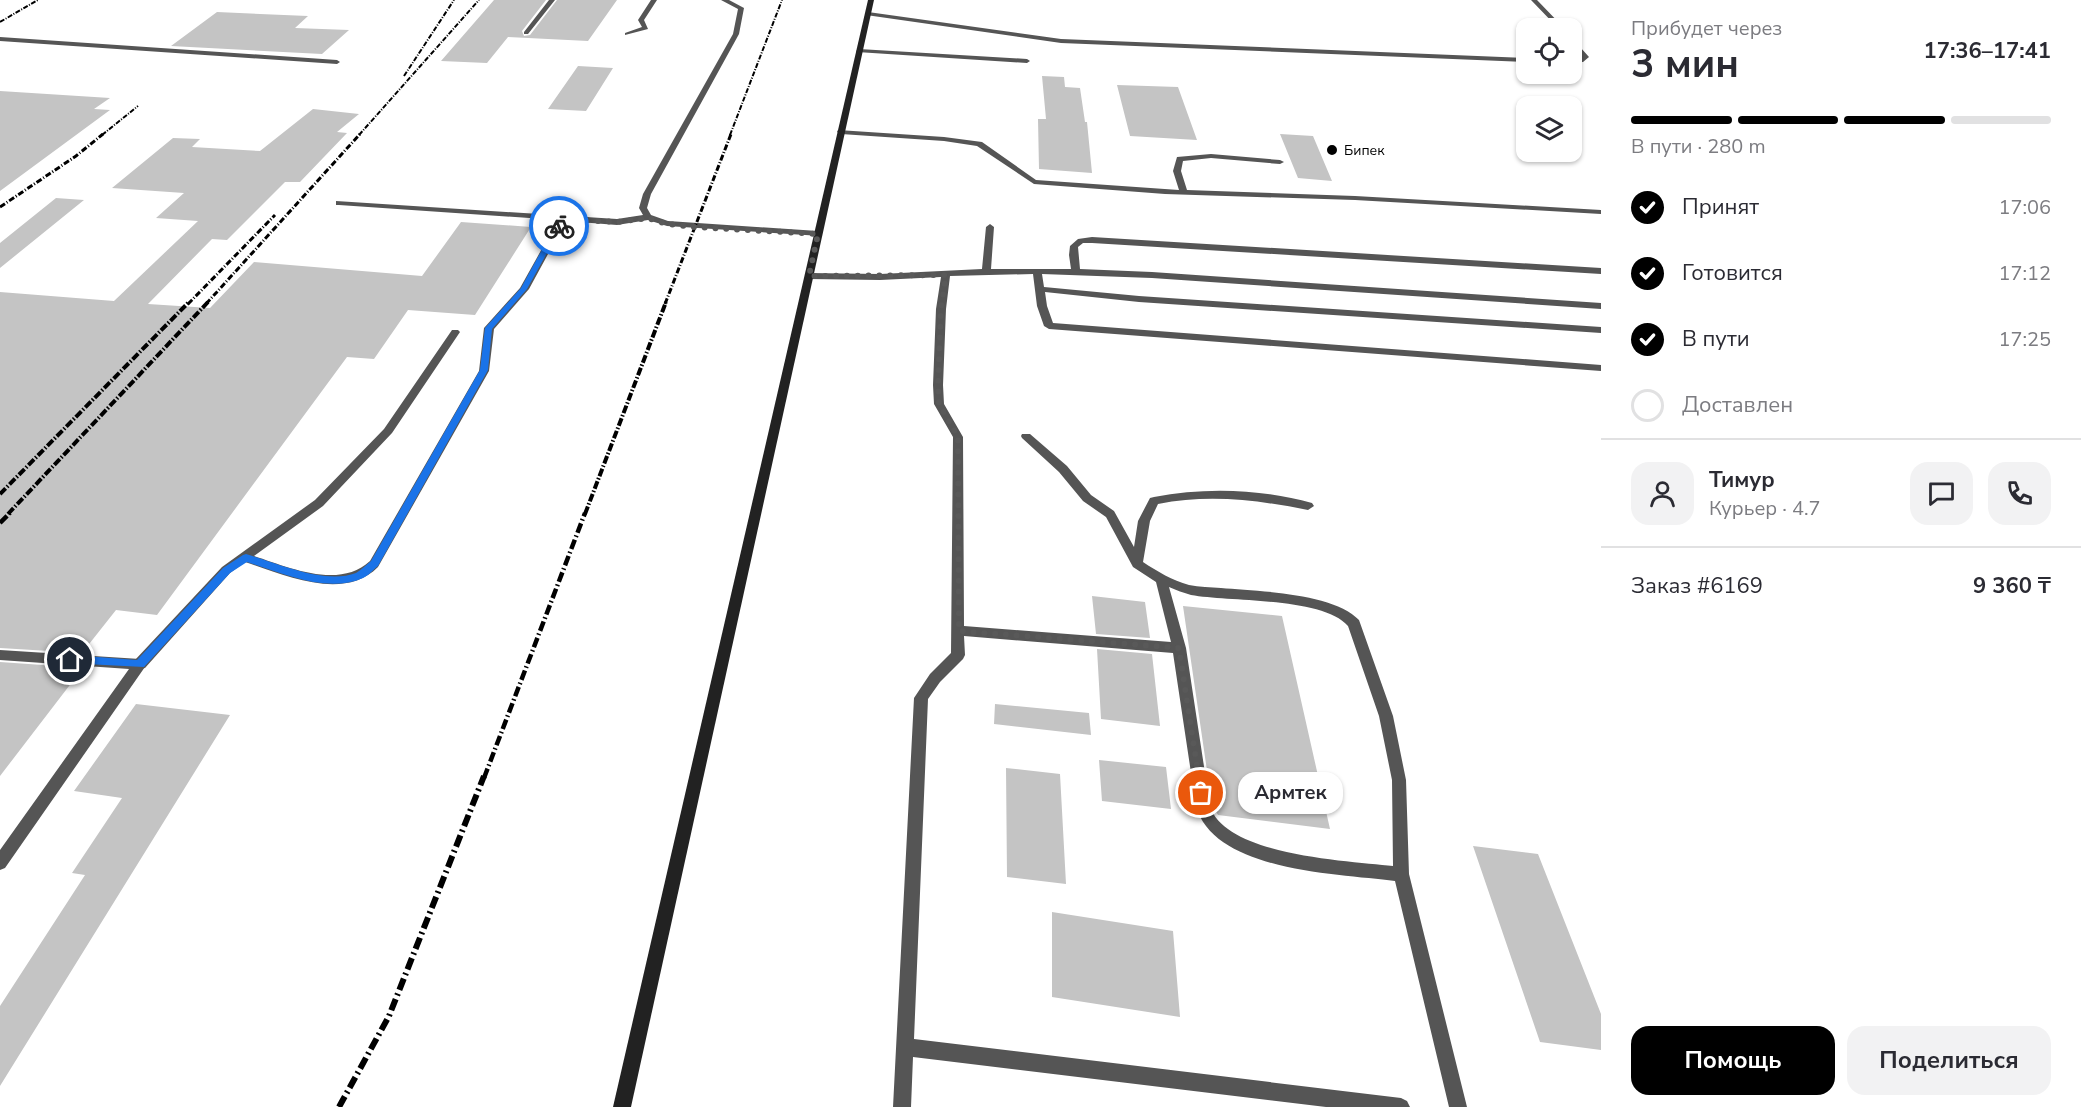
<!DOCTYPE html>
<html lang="ru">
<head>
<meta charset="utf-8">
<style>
	:root { --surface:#fff; --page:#f2f2f3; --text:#2b2b33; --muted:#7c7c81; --line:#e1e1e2; --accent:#000 }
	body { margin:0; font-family:"Nunito Sans",sans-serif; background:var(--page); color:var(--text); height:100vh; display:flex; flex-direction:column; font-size:22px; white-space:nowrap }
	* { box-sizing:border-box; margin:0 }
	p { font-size:20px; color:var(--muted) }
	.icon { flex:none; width:33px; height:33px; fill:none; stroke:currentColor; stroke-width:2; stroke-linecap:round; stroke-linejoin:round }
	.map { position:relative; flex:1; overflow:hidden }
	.sheet { display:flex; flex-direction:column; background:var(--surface); width:480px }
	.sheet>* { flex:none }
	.fabs { position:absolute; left:1516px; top:18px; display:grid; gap:12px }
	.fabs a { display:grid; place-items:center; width:66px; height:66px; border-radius:12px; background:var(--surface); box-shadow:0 2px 4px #0004; font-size:30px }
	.pin { position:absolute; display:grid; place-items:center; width:51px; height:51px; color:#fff; margin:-26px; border:3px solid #fff; border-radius:50%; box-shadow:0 2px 6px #0007 }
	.courier { position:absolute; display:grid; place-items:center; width:60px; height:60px; margin:-30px; border:4px solid #1a73e8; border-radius:50%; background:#fff; color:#222; box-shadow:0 2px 8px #0007 }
	.bubble { position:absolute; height:42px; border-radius:18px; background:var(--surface); box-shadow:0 2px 4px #0004; font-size:20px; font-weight:700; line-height:42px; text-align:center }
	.summary em { font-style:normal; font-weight:700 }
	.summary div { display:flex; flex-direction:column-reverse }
	.summary { display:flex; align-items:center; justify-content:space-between; height:102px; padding:0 30px }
	h1 { font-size:39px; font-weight:700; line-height:45px }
	.bar { display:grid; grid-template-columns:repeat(4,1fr); gap:9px 6px; align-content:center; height:72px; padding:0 30px }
	.bar i { height:8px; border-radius:4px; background:var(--line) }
	.bar .selected { background:var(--accent) }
	.bar p { grid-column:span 4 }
	.line { display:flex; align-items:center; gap:15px; padding:0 30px; border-top:2px solid var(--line) }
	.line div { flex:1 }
	.round { display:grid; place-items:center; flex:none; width:63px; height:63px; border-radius:18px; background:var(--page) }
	ol { padding:0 30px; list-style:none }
	li { display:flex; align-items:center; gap:18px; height:66px }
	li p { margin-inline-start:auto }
	li .icon { padding:6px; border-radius:50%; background:var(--accent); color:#fff; stroke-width:4 }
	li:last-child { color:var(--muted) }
	li i { width:33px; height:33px; border:3px solid var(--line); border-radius:50% }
	.button { display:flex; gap:12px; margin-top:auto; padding:12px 30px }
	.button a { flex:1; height:69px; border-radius:18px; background:var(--accent); color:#fff; font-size:24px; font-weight:700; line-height:69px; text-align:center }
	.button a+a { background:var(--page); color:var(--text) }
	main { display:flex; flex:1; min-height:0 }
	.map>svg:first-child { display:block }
	.building { fill:#c4c4c4 }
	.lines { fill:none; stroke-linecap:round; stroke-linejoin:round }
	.service { fill:#555; fill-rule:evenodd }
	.minor { fill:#555; fill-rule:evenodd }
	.secondary { fill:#222; fill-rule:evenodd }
	.rail-far4 { stroke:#000; stroke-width:2; stroke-dasharray:5 1.5 1 1.5; stroke-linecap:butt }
	.rail-far3 { stroke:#000; stroke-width:3; stroke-dasharray:6 2 1 2; stroke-linecap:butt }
	.rail-far2 { stroke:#000; stroke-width:4; stroke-dasharray:8 2 1.5 2; stroke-linecap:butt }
	.rail-far1 { stroke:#000; stroke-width:4.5; stroke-dasharray:10 3 1.5 3; stroke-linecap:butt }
	.rail { stroke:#000; stroke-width:6; stroke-dasharray:12 4 2 4; stroke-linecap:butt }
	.route { fill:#1a73e8 }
	.done { stroke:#595959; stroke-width:6; stroke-dasharray:0 10.8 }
	.poi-dot { fill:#000; stroke:#fff; stroke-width:2 }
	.labels { text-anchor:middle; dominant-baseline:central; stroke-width:5; stroke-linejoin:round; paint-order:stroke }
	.far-poi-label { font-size:14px; fill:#000; stroke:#fff; text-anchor:start }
</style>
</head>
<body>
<main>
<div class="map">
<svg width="1601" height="1107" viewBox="0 0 1601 1107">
	<rect width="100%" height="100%" fill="#fff"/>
	<path class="building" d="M494,0H546L522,31L524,36L530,35L557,0H617L588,41L508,37L487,63L441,61Z
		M217,12L308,16L295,28L349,30L322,54L171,46Z
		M578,66L613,68L586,111L548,109Z
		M1042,76L1064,77L1065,87L1080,88L1085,122H1087L1092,173L1039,169L1038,119H1046Z
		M1117,85L1178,87L1197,140L1130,136Z
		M0,91L110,98L94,109L110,110L0,191Z
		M313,109L359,114L337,132L347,133L300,182H285L227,240L212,239L148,304L210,308L254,262L422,276L461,222L531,227L475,315L408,310L374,359L347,357L157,615L116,610L82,653L0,648V292L114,301L198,221L156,218L184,193L112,188L173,138L200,139L192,147L260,151Z
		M1280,134L1313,136L1332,181L1298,178Z
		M56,198L84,200L0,268V243Z
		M1092,596L1145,602L1150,638L1096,634Z
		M1183,606L1282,616L1330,829L1218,815L1212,805Z
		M1097,649L1152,654L1160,726L1101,719Z
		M0,662L71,667L68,672L79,673L0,776Z
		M136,704L230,715L0,1086V1006L85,875L72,873L122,798L74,791Z
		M995,704L1089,713L1091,735L994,724Z
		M1099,760L1166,767L1171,809L1102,801Z
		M1006,768L1060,774L1066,884L1007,877Z
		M1473,846L1538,854L1601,1014V1050L1540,1042Z
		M1052,912L1173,931L1180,1017L1052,997Z"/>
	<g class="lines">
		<path class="service" d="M549,0H555L528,34H524V32Z
			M651,0H657L644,20L648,29L625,35V33L642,27L638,20Z
			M721,0H729L744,8L739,34L651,194L647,208L651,215L668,221L818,231L822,234L821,236L667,226L648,220L617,225L566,221L529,289L494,329L489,371L378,567C343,602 285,575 245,562L230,573L145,668L140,669L135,668L133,664L135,660L222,567L315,500L384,429L452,330H458L460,332L392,433L323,506L254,556C288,567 339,590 370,561L479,371L484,328L520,288L558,220L339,205H336V201L617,219L643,215L639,208L643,194L733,34L738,9Z
			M1531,0H1537L1564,28H1558Z
			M868,12L1061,39L1527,58V62L1061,43L866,15Z
			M0,37L337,60L340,62L337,64L0,41Z
			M1572,38L1589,57L1583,62L1572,63V59H1579L1582,57L1572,44Z
			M859,49L1027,59L1030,61L1027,63L857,52L856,51Z
			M838,130L944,137L982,142L1036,180L1179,190L1173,171L1177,157L1211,154L1280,160L1284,162L1280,164L1211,158L1183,161L1181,171L1187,190L1355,196L1601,210V214L1355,200L1165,194L1034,184L977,146L944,141L841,134L837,132Z
			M990,224L994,227L991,269H1071L1069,255L1070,246L1078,239L1092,237L1601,268V274L1092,243H1083L1078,247L1080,269L1152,272L1601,303V309L1152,278L1042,274L1044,287L1139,296L1601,327V333L1139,302L1045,292L1047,306L1053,323L1601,365V371L1049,329L1044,326L1037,306L1033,274L950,276L946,309L943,385L944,404L963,437L964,626L1171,642L1156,582L1133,567L1106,517L1083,501L1059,472L1022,438L1021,436L1022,434H1030L1067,466L1091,495L1114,511L1134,547L1138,521L1150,498L1154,497C1206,487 1261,489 1312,503L1314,506L1308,510C1258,500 1209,494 1158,504L1150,521L1143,562C1158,572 1172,580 1189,585C1199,587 1211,587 1221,588C1257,591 1334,593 1359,620L1393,716L1406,780L1409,874L1467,1107H1449L1395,881C1340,874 1214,872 1196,806L1173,653L964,636L965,655L963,659L940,682L928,699L914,1039L1401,1098L1407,1101L1410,1107H1326L913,1057L911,1107H893L914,698L930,674L951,653L953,437L934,404L933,385L936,309L941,277L880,280L809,279L805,276L809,273L880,274L982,269L986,227ZM1169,587C1176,590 1184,593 1191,595C1230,602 1323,597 1348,626L1379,716L1392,780L1393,866C1350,861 1225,856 1210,806L1186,648Z"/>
		<path class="minor" d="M0,650L140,659L145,660L147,664L5,868L0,870V850L129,669L0,660Z"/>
		<path class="secondary" d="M868,0H874L631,1107H613Z"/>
		<path class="rail-far4" d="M0,22L38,0
			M404,76L454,0
			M102,135L138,106
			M359,135L479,0
			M730,135L782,0"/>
		<path class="rail-far3" d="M0,207L76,156L103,134
			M188,304L275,215
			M206,304L360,134
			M665,304L731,134"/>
		<path class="rail-far2" d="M0,494L189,302
			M8,514L208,302
			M585,514L666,302"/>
		<path class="rail-far1" d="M0,523L10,513
			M484,778L585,513"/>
		<path class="rail" d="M339,1107L389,1016L484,776"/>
	</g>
	<path class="route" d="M559,224L562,226L527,289L492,329L488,370L378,566C373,570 368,576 363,578C327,594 282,573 247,562L230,573L144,667L66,663V657L70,655L137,660L223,568L243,555L246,554C276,563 325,585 356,573C361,570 366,565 371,561L480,370L485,328L521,288L555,226Z"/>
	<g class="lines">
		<path class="done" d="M559,226L563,219L617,222L648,218L667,224L694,227L818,234L809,276L946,275L941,309L938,385L939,404L958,437L959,631L1179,648L1201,793"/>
	</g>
	<circle class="poi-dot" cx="1332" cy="150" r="6"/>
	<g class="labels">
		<g class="far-poi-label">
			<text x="1344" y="150">Бипек</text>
		</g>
	</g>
</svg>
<div class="fabs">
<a><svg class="icon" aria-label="locate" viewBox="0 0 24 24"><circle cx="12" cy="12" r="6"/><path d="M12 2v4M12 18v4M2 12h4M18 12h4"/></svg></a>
<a><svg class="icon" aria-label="layers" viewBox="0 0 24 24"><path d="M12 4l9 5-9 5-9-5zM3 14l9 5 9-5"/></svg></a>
</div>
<div class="pin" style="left:1201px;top:793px;background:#ea580c"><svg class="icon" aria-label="bag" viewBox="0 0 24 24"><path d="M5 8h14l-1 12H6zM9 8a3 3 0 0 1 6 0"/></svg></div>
<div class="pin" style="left:70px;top:660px;background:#1f2937"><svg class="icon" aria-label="home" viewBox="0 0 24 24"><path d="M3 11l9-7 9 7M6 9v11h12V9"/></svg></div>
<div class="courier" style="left:559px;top:226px"><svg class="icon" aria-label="bike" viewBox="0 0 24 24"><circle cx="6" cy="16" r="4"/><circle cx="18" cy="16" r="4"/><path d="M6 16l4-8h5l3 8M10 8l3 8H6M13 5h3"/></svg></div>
<div class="bubble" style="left:1238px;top:772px;width:105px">Армтек</div>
</div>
<section class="sheet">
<div class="summary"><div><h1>3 мин</h1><p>Прибудет через</p></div><em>17:36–17:41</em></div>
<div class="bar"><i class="selected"></i><i class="selected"></i><i class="selected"></i><i></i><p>В пути · 280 m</p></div>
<ol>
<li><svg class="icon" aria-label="check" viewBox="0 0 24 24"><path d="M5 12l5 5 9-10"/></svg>Принят<p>17:06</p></li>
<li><svg class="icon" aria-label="check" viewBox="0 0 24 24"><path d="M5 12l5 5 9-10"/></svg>Готовится<p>17:12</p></li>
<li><svg class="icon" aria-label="check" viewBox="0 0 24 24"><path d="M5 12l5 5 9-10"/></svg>В пути<p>17:25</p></li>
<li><i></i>Доставлен</li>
</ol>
<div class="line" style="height:108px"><a class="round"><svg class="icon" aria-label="person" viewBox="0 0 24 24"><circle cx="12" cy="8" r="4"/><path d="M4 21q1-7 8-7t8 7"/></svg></a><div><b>Тимур</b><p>Курьер · 4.7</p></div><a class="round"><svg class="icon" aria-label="chat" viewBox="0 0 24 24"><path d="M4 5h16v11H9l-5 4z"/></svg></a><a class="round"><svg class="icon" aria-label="phone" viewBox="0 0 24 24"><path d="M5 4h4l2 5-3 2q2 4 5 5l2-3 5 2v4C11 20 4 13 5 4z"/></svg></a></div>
<div class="line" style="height:78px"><div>Заказ #6169</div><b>9 360 ₸</b></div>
<div class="button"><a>Помощь</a><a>Поделиться</a></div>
</section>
</main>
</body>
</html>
